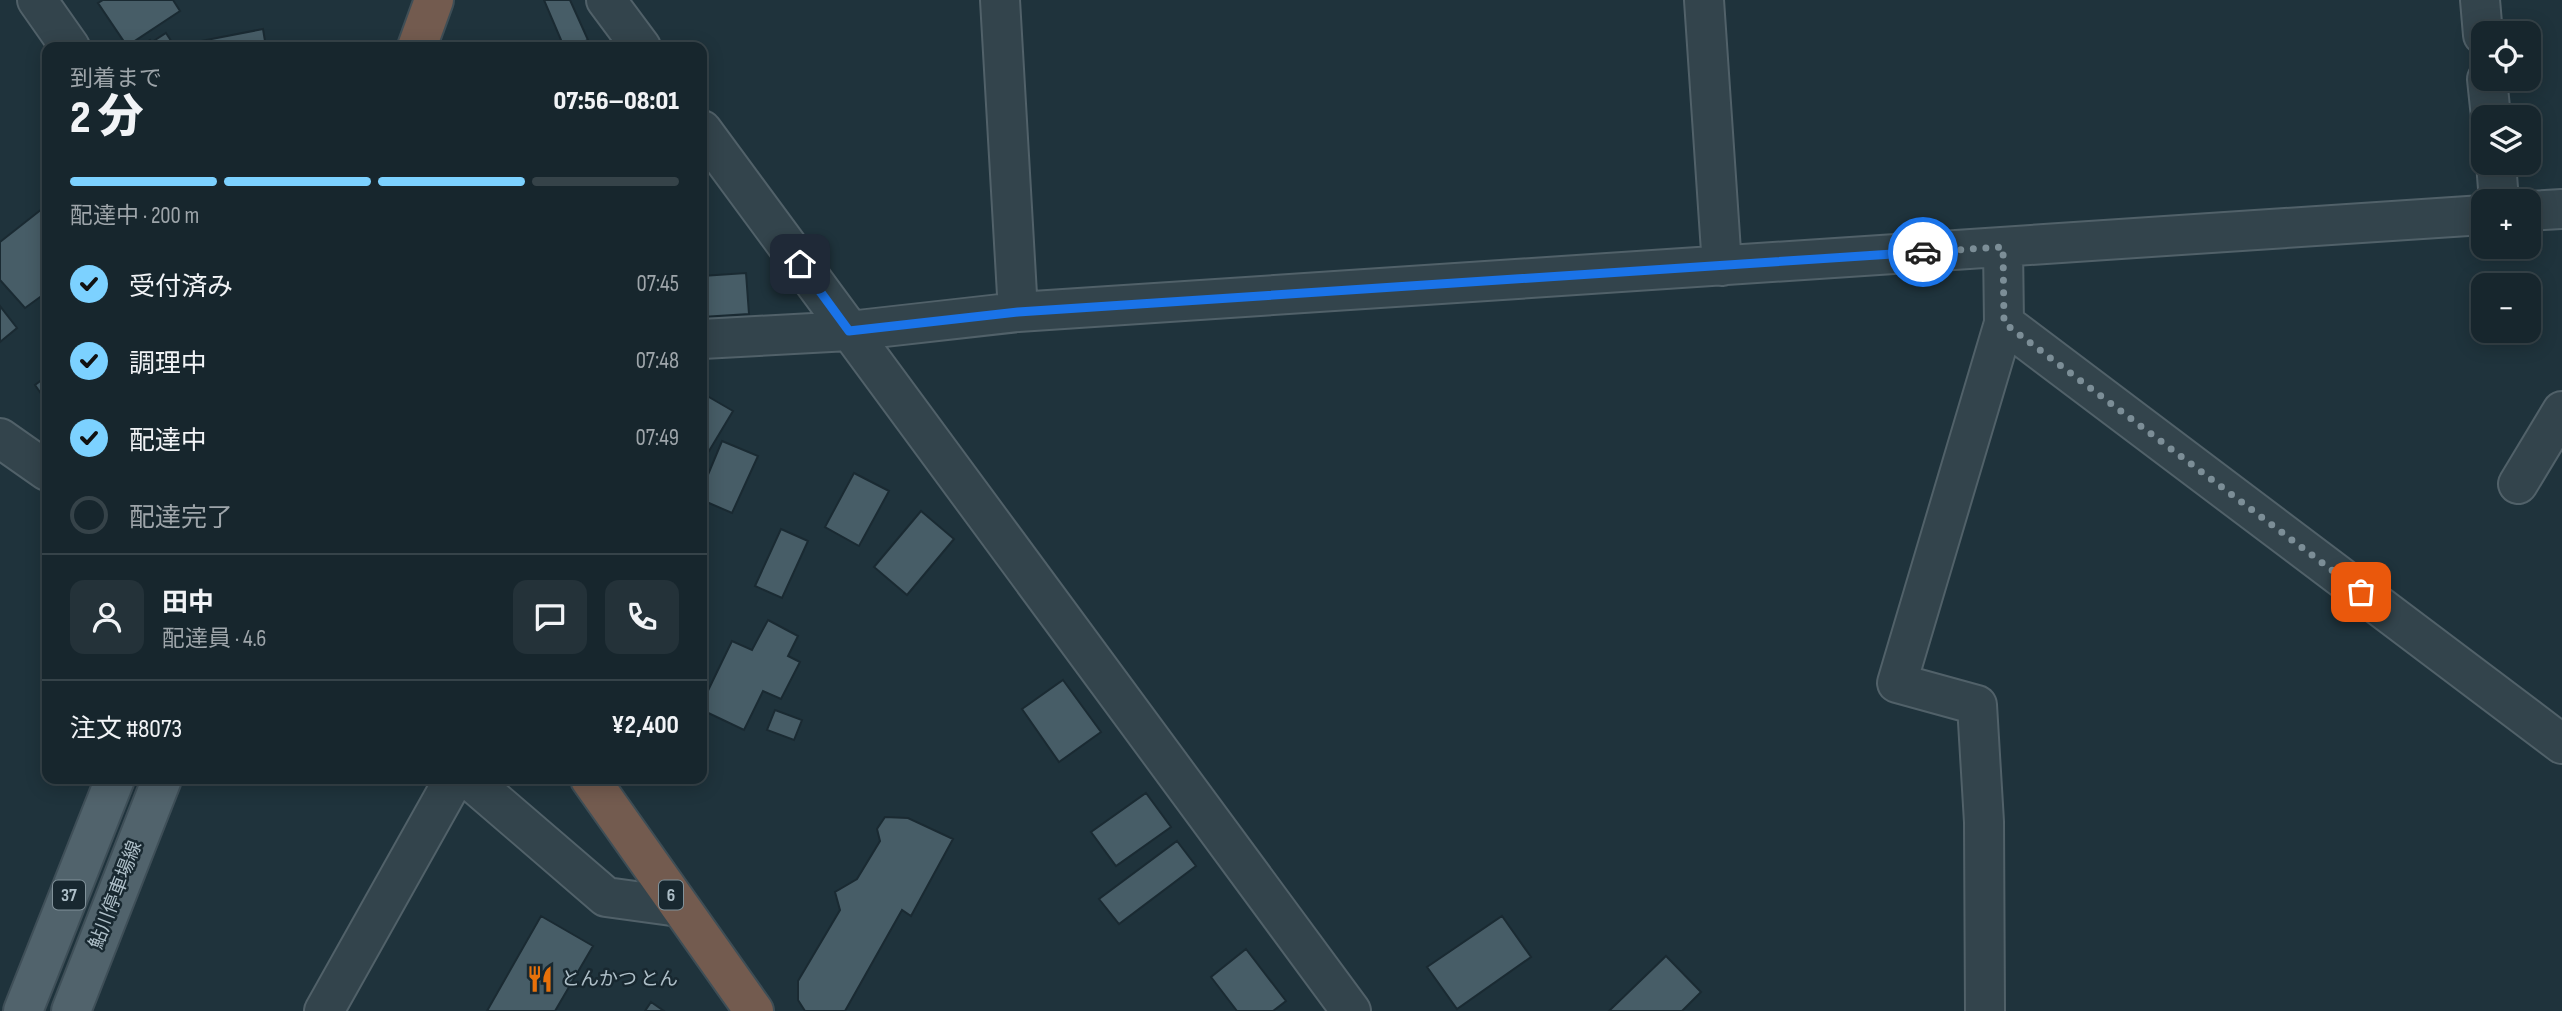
<!DOCTYPE html>
<html lang="ja">
<head>
<meta charset="utf-8">
<style>
	:root { --surface:#17262d; --page:#243239; --text:#f1f3f6; --muted:#9ea5aa; --line:#364349; --accent:#7cd1ff }
	body { margin:0; font-family:"Sofia Sans Condensed","Noto Sans JP",sans-serif; background:var(--page); color:var(--text); height:100vh; display:flex; flex-direction:column; font-size:26px; white-space:nowrap }
	* { box-sizing:border-box; margin:0 }
	p { font-size:23px; color:var(--muted) }
	.icon { flex:none; width:38px; height:38px; fill:none; stroke:currentColor; stroke-width:2; stroke-linecap:round; stroke-linejoin:round }
	.map { position:relative; flex:1; overflow:hidden }
	.drawer { position:absolute; left:42px; top:42px; width:665px; height:742px; display:flex; flex-direction:column; background:var(--surface); border-radius:14px; box-shadow:0 4px 18px #0003,0 0 0 2px var(--line) }
	.drawer>* { flex:none }
	.controls { position:absolute; left:2471px; top:21px; display:grid; gap:14px }
	.controls a { display:grid; place-items:center; width:70px; height:70px; border-radius:14px; background:var(--surface); box-shadow:0 4px 18px #0003,0 0 0 2px var(--line); font-size:35px }
	.pin { position:absolute; display:grid; place-items:center; width:60px; height:60px; color:#fff; margin:-30px; border-radius:14px; box-shadow:0 4px 10px #0006 }
	.courier { position:absolute; display:grid; place-items:center; width:70px; height:70px; margin:-35px; border:5px solid #1a73e8; border-radius:50%; background:#fff; color:#222; box-shadow:0 2px 9px #0007 }
	.headline em { font-style:normal; font-weight:800 }
	.headline div { display:flex; flex-direction:column-reverse }
	.headline { display:flex; align-items:center; justify-content:space-between; height:119px; padding:0 28px }
	h1 { font-size:46px; font-weight:800; line-height:52px }
	.bar { display:grid; grid-template-columns:repeat(4,1fr); gap:10px 7px; align-content:center; height:84px; padding:0 28px }
	.bar i { height:9px; border-radius:5px; background:var(--line) }
	.bar .active { background:var(--accent) }
	.bar p { grid-column:span 4 }
	.line { display:flex; align-items:center; gap:18px; padding:0 28px; border-top:2px solid var(--line) }
	.line div { flex:1 }
	.round { display:grid; place-items:center; flex:none; width:74px; height:74px; border-radius:14px; background:var(--page) }
	ol { padding:0 28px; list-style:none }
	li { display:flex; align-items:center; gap:21px; height:77px }
	li p { margin-inline-start:auto }
	li .icon { padding:7px; border-radius:50%; background:var(--accent); color:#111; stroke-width:4 }
	li:last-child { color:var(--muted) }
	li i { width:38px; height:38px; border:4px solid var(--line); border-radius:50% }
	.map>svg:first-child { display:block }
	.building { fill:#475d67; stroke:#1a2a32; stroke-width:2 }
	.lines { fill:none; stroke-linecap:round; stroke-linejoin:round }
	.minor-casing { stroke:#516169; stroke-width:42 }
	.major-casing { stroke:#3f4f58; stroke-width:42 }
	.highway-casing { stroke:#3e4e56; stroke-width:42 }
	.minor { stroke:#33444c; stroke-width:38 }
	.major { stroke:#51636c; stroke-width:38 }
	.highway { stroke:#735b4f; stroke-width:38 }
	.done { stroke:#7c8e97; stroke-width:7; stroke-dasharray:0 12.6 }
	.route { stroke:#1a73e8; stroke-width:9 }
	.labels { text-anchor:middle; dominant-baseline:central; stroke-width:5; stroke-linejoin:round; paint-order:stroke }
	.shield { fill:#182830; stroke:#81929a; stroke-width:2 }
	.shield-label { font-size:18px; font-weight:bold; fill:#aebfc8 }
	.street-label { font-size:19px; fill:#aebfc8; stroke:#182830 }
	.poi-label { font-size:19px; fill:#aebfc8; stroke:#182830; text-anchor:start }
</style>
</head>
<body>
<div class="map">
<svg width="2562" height="1011" viewBox="0 0 2562 1011">
	<rect width="100%" height="100%" fill="#1f333c"/>
	<path class="building" d="M103,0H173L180,11L127,46L98,3Z
		M544,0H570L588,40L571,47H564Z
		M263,29L266,47H197L196,42Z
		M166,33L175,47H139L150,40L152,42Z
		M47,205V292L25,308L0,280V242Z
		M746,273L749,314L702,317V276Z
		M0,306L17,328L0,342Z
		M47,376V402L35,385Z
		M702,393L733,411L709,451L702,447Z
		M722,441L758,456L732,513L702,500V489Z
		M854,473L889,491L859,546L825,527Z
		M921,511L954,539L907,595L874,567Z
		M781,529L808,541L782,598L755,586Z
		M768,620L798,636L788,656L800,662L781,699L763,691L744,730L702,710V703L732,641L752,650Z
		M1063,680L1101,732L1059,762L1022,709Z
		M775,710L802,720L794,740L767,730Z
		M1146,793L1171,827L1116,866L1091,832Z
		M885,817L908,818L953,839L911,916L902,910L845,1011H805L798,1000V981L840,910L835,892L857,879L880,841L877,829Z
		M1177,841L1196,866L1119,924L1099,899Z
		M541,916L593,946L555,1011H487Z
		M1502,916L1531,957L1457,1009L1427,967Z
		M1246,949L1286,1001L1273,1011H1237L1211,977Z
		M1666,956L1701,992L1682,1011H1609Z
		M651,1002L664,1011H645Z"/>
	<g class="lines">
		<defs>
			<path id="minor" d="M37,0L70,47
				M606,0L641,47
				M1000,0L1018,312
				M1704,0L1722,266
				M2480,0L2483,35
				M2487,79L2491,117
				M702,130L1351,1011
				M2496,163L2499,201
				M2529,211L2562,209
				M2004,323L2562,744
				M702,339L849,331L1018,312L2483,215
				M0,438L47,471
				M2518,484L2562,411
				M469,779L606,897L679,907
				M324,1011L454,779
				M1985,1011L1984,822L1977,705L1897,683L2004,323L2003,247"/>
			<path id="major" d="M23,1011L115,779
				M71,1011L162,779"/>
			<path id="highway" d="M417,47L434,0
				M590,779L754,1011"/>
		</defs>
		<use href="#minor" class="minor-casing"/>
		<use href="#major" class="major-casing"/>
		<use href="#highway" class="highway-casing"/>
		<use href="#minor" class="minor"/>
		<use href="#major" class="major"/>
		<use href="#highway" class="highway"/>
	</g>
	<g class="lines">
		<path class="done" d="M1923,252L2003,247L2004,323L2361,592"/>
		<path class="route" d="M800,264L849,331L1018,312L1923,252"/>
	</g>
	<defs>
		<symbol id="restaurant-bare" viewBox="-9 -9 18 18"><path d="M-5-6h1v4h1v-4h1v4h1v-4h1v5L-1.5 .5V6h-2V.5L-5-1ZM5-6V6H3V1.5H1.5Q1.5-4 5-6Z" fill="#e8710a" stroke="#182830" stroke-width="2.5" paint-order="stroke"/></symbol>
	</defs>
	<g fill-rule="evenodd">
		<use href="#restaurant-bare" x="521" y="960" width="38" height="38"/>
	</g>
	<g class="labels">
		<g class="shield">
			<rect x="53" y="880.5" width="32" height="29" rx="5"/>
			<rect x="659" y="880.5" width="24" height="29" rx="5"/>
		</g>
		<g class="shield-label">
			<text x="69" y="895">37</text>
			<text x="671" y="895">6</text>
		</g>
		<g class="street-label">
			<text transform="translate(116 895) rotate(-69)">鮎川停車場線</text>
		</g>
		<g class="poi-label">
			<text x="561" y="979">とんかつ とん</text>
		</g>
	</g>
</svg>
<div class="controls">
<a><svg class="icon" aria-label="locate" viewBox="0 0 24 24"><circle cx="12" cy="12" r="6"/><path d="M12 2v4M12 18v4M2 12h4M18 12h4"/></svg></a>
<a><svg class="icon" aria-label="layers" viewBox="0 0 24 24"><path d="M12 4l9 5-9 5-9-5zM3 14l9 5 9-5"/></svg></a>
<a>+</a>
<a>−</a>
</div>
<div class="pin" style="left:2361px;top:592px;background:#ea580c"><svg class="icon" aria-label="bag" viewBox="0 0 24 24"><path d="M5 8h14l-1 12H6zM9 8a3 3 0 0 1 6 0"/></svg></div>
<div class="pin" style="left:800px;top:264px;background:#1f2937"><svg class="icon" aria-label="home" viewBox="0 0 24 24"><path d="M3 11l9-7 9 7M6 9v11h12V9"/></svg></div>
<div class="courier" style="left:1923px;top:252px"><svg class="icon" aria-label="car" viewBox="0 0 24 24"><path d="M5 17H2v-5l4-1 3-4h7l3 4 3 1v5h-3M9 17h6M6 11h13"/><circle cx="7" cy="17" r="2"/><circle cx="17" cy="17" r="2"/></svg></div>
<section class="drawer">
<div class="headline"><div><h1>2 分</h1><p>到着まで</p></div><em>07:56–08:01</em></div>
<div class="bar"><i class="active"></i><i class="active"></i><i class="active"></i><i></i><p>配達中 · 200 m</p></div>
<ol>
<li><svg class="icon" aria-label="check" viewBox="0 0 24 24"><path d="M5 12l5 5 9-10"/></svg>受付済み<p>07:45</p></li>
<li><svg class="icon" aria-label="check" viewBox="0 0 24 24"><path d="M5 12l5 5 9-10"/></svg>調理中<p>07:48</p></li>
<li><svg class="icon" aria-label="check" viewBox="0 0 24 24"><path d="M5 12l5 5 9-10"/></svg>配達中<p>07:49</p></li>
<li><i></i>配達完了</li>
</ol>
<div class="line" style="height:126px"><a class="round"><svg class="icon" aria-label="person" viewBox="0 0 24 24"><circle cx="12" cy="8" r="4"/><path d="M4 21q1-7 8-7t8 7"/></svg></a><div><b>田中</b><p>配達員 · 4.6</p></div><a class="round"><svg class="icon" aria-label="chat" viewBox="0 0 24 24"><path d="M4 5h16v11H9l-5 4z"/></svg></a><a class="round"><svg class="icon" aria-label="phone" viewBox="0 0 24 24"><path d="M5 4h4l2 5-3 2q2 4 5 5l2-3 5 2v4C11 20 4 13 5 4z"/></svg></a></div>
<div class="line" style="height:91px"><div>注文 #8073</div><b>¥2,400</b></div>
</section>
</div>
</body>
</html>
